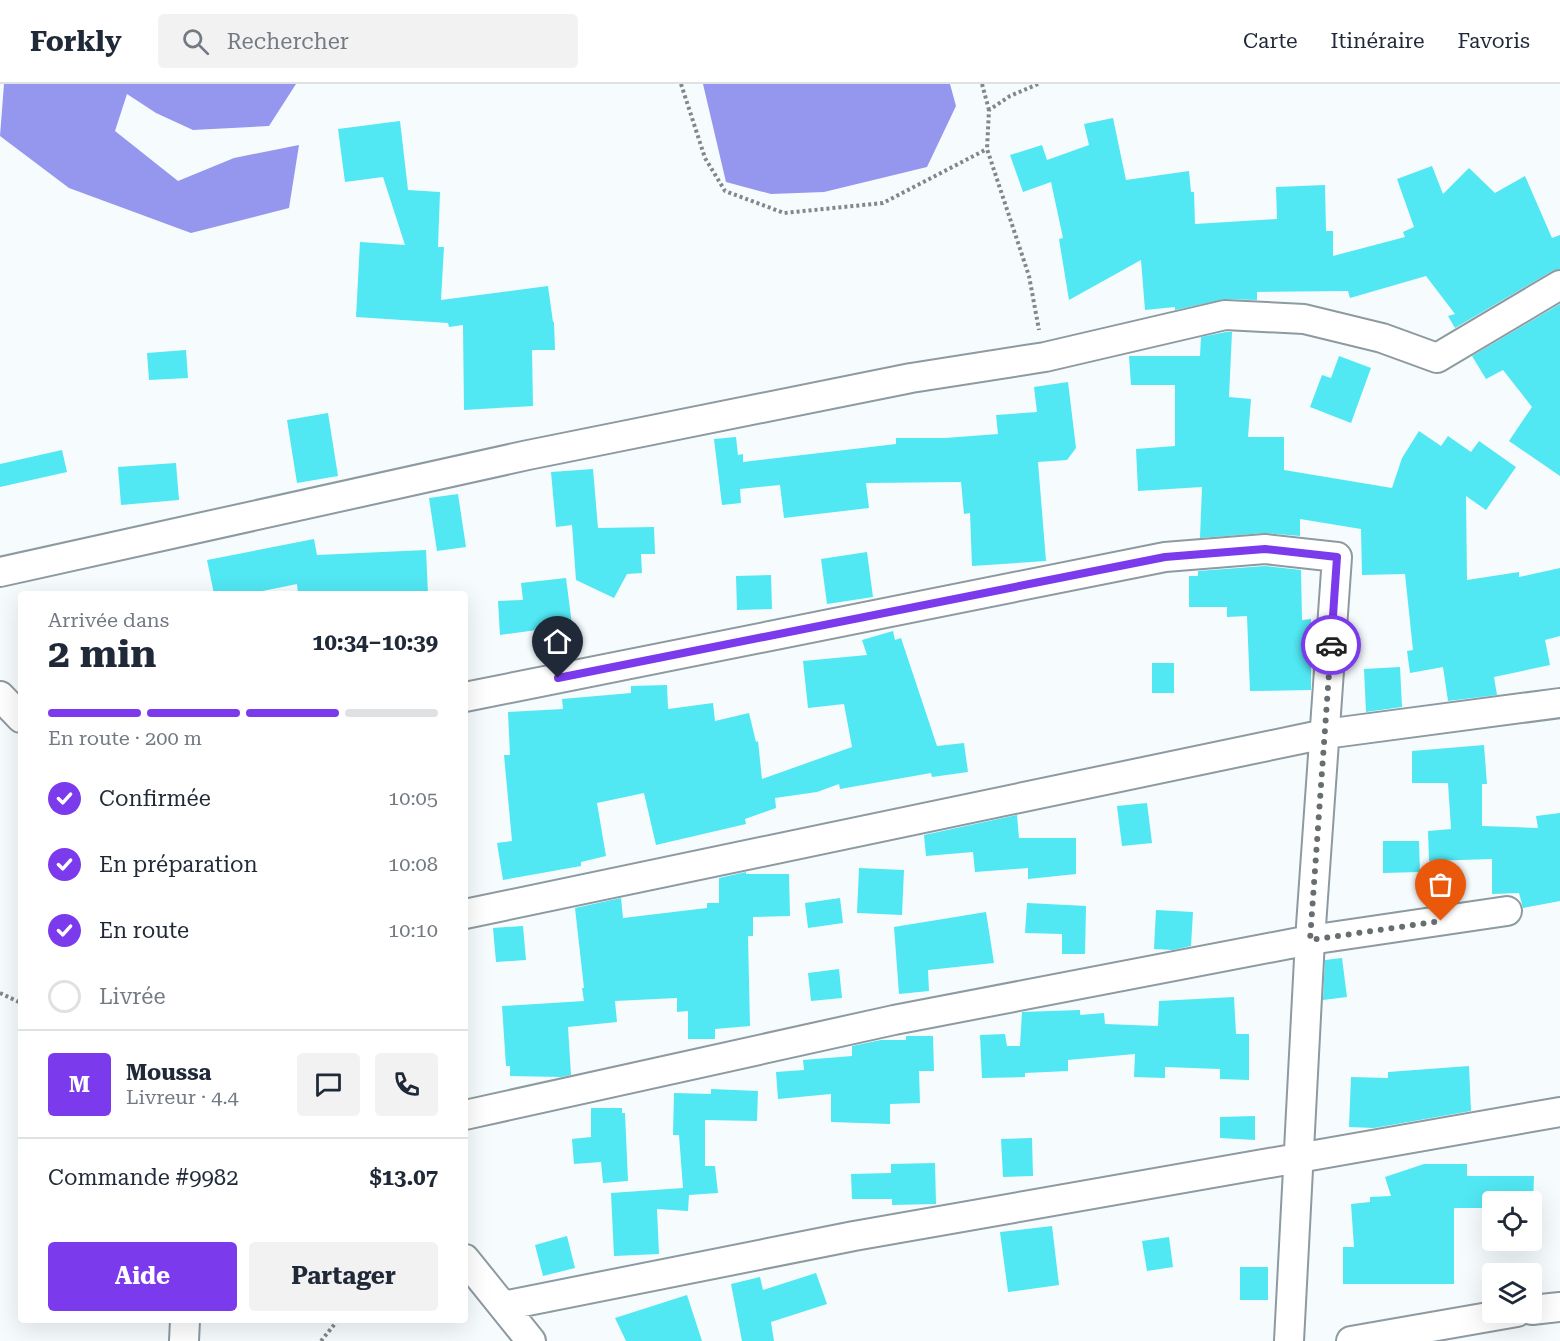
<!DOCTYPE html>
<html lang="fr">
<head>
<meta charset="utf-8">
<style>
	:root { --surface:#fff; --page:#f2f2f3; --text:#1f2937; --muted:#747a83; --line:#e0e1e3; --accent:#7c3aed }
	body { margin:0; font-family:"Roboto Serif",serif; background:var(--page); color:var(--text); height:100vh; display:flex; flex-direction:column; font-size:22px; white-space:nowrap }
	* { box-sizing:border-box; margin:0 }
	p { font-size:20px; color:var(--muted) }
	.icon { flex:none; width:33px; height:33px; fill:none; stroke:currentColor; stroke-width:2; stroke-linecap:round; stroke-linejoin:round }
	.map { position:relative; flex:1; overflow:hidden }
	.side { position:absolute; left:18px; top:507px; width:450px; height:732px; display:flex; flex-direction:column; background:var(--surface); border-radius:6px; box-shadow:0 6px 24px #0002 }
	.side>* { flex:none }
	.controls { position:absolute; left:1482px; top:1107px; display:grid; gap:12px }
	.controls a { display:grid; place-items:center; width:60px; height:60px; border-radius:6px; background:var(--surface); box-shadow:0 6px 24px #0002; font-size:30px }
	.pin { position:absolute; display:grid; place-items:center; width:51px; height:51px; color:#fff; margin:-62px -26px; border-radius:50% 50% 50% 0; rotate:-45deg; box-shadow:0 0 6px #0007 }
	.pin .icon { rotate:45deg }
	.courier { position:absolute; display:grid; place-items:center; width:60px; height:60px; margin:-30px; border:4px solid #7c3aed; border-radius:50%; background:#fff; color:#222; box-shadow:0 2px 8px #0007 }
	.head em { font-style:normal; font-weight:700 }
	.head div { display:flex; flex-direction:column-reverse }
	.head { display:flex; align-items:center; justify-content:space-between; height:102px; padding:0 30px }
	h1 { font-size:39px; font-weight:700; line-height:45px }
	.bar { display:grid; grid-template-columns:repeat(4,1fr); gap:9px 6px; align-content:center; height:72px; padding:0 30px }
	.bar i { height:8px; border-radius:4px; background:var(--line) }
	.bar .on { background:var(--accent) }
	.bar p { grid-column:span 4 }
	.line { display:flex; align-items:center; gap:15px; padding:0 30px; border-top:2px solid var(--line) }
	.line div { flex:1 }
	.round { display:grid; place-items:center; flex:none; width:63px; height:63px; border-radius:6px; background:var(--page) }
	ol { padding:0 30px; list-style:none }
	li { display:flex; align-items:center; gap:18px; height:66px }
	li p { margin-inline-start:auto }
	li .icon { padding:6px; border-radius:50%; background:var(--accent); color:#fff; stroke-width:4 }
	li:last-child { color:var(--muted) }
	li i { width:33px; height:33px; border:3px solid var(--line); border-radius:50% }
	.cta { display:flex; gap:12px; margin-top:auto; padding:12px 30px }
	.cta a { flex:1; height:69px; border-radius:6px; background:var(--accent); color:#fff; font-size:24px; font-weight:700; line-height:69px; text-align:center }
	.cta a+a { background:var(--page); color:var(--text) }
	header { display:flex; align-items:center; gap:36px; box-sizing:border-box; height:84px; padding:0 30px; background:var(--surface); border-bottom:2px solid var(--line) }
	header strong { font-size:28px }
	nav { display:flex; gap:33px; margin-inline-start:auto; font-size:21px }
	.search { width:420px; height:54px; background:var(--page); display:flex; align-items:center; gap:15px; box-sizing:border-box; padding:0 21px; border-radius:6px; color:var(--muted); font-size:22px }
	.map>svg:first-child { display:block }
	.water { fill:#9596ed }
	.building { fill:#51e7f3 }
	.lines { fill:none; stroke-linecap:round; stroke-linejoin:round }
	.minor-casing { stroke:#8d9aa0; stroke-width:32 }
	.path { stroke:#82878a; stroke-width:4; stroke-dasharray:3 3; stroke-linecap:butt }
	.minor { stroke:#fff; stroke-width:28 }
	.done { stroke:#686d70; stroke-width:6; stroke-dasharray:0 10.8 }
	.route { stroke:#7c3aed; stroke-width:8 }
</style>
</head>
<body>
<header>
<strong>Forkly</strong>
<div class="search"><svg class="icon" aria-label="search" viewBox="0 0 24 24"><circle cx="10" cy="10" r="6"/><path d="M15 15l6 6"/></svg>Rechercher</div>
<nav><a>Carte</a><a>Itinéraire</a><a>Favoris</a></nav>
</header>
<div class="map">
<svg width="1560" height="1257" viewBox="0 0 1560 1257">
	<rect width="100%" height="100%" fill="#f6fbfe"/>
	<path class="water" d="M4,0H296L269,42L193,46L156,29L127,10L115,47L178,97L234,74L299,61L289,124L191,149L69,104L0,52Z
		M703,0H950L956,22L927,83L824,108L771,110L726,98Z"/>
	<path class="building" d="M1113,34L1126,96L1189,87L1191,108H1194L1195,140L1277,135L1276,103L1325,101L1326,147H1333V172L1405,153L1403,148L1414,143L1397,95L1432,82L1443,110L1469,84L1495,109L1525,92L1552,154L1560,151V185L1552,187L1455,244L1448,232L1455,230L1426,192L1350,214L1348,207L1257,208V216L1226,215L1175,226V223L1145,226L1141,176L1069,216L1059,155L1063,154L1051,98L1023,108L1010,71L1042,61L1047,76L1089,61L1084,40Z
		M400,37L408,106L440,108L438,163H444L441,216L548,202L553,238H554L555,266H532L533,322L464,326L463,241L449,243L448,239L356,233L360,158L405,161L383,93L345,98L338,45Z
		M1560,220V392L1509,357L1532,323L1503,286L1486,295L1472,272Z
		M1226,248H1232L1229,313L1251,315L1248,353H1284V386L1392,404L1402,374L1419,347L1441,362L1448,352L1471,368L1479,357L1516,383L1486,426L1466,412L1467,496L1519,488V493L1560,484V552L1545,556L1550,581L1494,593L1497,611L1448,617L1443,583L1410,589L1407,567L1413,566L1405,490L1362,491L1361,445L1300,435V452L1264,449L1200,454L1202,403L1138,407L1136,365L1175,362V301H1131L1129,272H1200L1201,253Z
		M186,266L188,294L149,296L147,269Z
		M1339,272L1371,284L1351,339L1310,323L1322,291L1331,294Z
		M1068,298L1076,364L1067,376L1038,378L1046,477L972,482L970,429L964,430L961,398L866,399L869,424L784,434L780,401L740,405L741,419L722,421L714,355L736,353L738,371L743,370V378L896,360V354H945L998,350L996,331L1037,328L1034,303Z
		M328,329L338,392L297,399L287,336Z
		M62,366L67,388L0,403V380Z
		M176,379L179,416L121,421L118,383Z
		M593,385L598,444L654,443L655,470H641L642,489L627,490L614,514L576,496L572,441L556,443L551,388Z
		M458,410L466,463L437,467L429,414Z
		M314,455L317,471L426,466L428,510H298L297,500L248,510H214L207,476Z
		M867,468L873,513L827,520L821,475Z
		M1265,482L1301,486L1302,536L1311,535V606L1250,607L1247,532L1227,533V523H1189V492H1198V487Z
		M771,491L772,525L737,526L736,492Z
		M566,494L572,541L500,551L498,517L523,516L521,499Z
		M893,547L895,556L901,554L937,662L964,659L968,688L932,693L931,689L840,705L839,700L817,708L775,714L776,724L745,735L746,740L656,761L644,709L597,719L606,772L581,778V782L503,796L497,759L512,757L504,671H510L508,628L563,625L562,615L631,609V602L667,601L668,625L713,619L715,637L749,629L756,658L758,657L762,695L852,663L844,620L808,624L803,577L867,571L862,556Z
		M1152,579H1174V609H1152Z
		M1400,583L1402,623L1366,628L1364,585Z
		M1484,661L1487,700H1482V742L1538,744L1536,732L1560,729V817L1523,824L1519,809L1492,810V775L1429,777L1428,747L1451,745L1448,699H1412V667Z
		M1147,719L1152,759L1122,762L1117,722Z
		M1017,731L1019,754H1076V790L1028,795V784L975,788L973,768L926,772L924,751Z
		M1383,757H1419L1420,788L1383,789Z
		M859,784L904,786L902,831L857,829Z
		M746,788V790H789L790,832L753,833V852H748L750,942L715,945V955H688V927L677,928V914L615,917L617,938L568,943L571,991L561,993L510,992V982H506L502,922L584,917L582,904H584L575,824L621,814L623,834L707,824V819H719V794Z
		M840,814L843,839L808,844L805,819Z
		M1027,819L1086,822L1085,870H1062V850L1025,849Z
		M1156,826L1193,828L1191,862L1173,866L1154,865Z
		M986,828L994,879L928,886L929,907L899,910L894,843Z
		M523,842L526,876L496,878L493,844Z
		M1342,874L1347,913L1323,916L1325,876Z
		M839,885L842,914L811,917L808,889Z
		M1234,913L1236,950H1249V996L1220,995V985L1165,983V994L1134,993L1135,970L1068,976V987L1025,989V993L982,994L980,951L1005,950L1007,962H1020L1022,928L1080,926V931L1104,929L1105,940L1158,942L1159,917Z
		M906,952H933L934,987H919L920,1019L890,1020V1040L831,1038V1010L778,1015L776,988L804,986L803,976L852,972V962L881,956H906Z
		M1469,982L1471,1027L1374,1044L1349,1043L1351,993L1388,994V988Z
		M711,1005L758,1007L757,1037L705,1036V1082H715L718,1109L689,1111L688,1127L657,1125L659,1170L614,1172L611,1109L683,1104L679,1051H673L674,1009L711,1010Z
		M591,1024H622V1029H625L628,1097L603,1099L601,1078L574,1080L572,1055L591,1053Z
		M1255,1032V1056L1220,1054V1033Z
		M1032,1054L1033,1092L1003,1093L1001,1055Z
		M935,1079L936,1120L892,1121V1115H852L851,1090L891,1089V1080Z
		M1424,1080H1467V1092H1534L1533,1118H1492V1124H1454V1200H1343V1163H1354L1351,1120L1370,1118V1113L1391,1112L1385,1093Z
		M1052,1142L1059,1201L1008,1208L1000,1148Z
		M567,1152L575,1184L543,1192L535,1161Z
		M1169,1153L1173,1183L1147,1187L1142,1157Z
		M1240,1183H1268V1216H1240Z
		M816,1189L827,1220L771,1238L774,1257H742L731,1200L760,1193L763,1206Z
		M687,1211L702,1257H626L615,1234Z"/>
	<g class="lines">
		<defs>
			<path id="minor" d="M0,488L528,371L911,294L1045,273L1225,231L1304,235L1382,254L1437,274L1560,201
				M0,612L21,634
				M465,613L1165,473L1265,465L1337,473L1310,856L1289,1257
				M465,830L1325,650L1560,619
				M465,1031L894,936L1310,856L1507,827
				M465,1175L531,1257
				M503,1222L854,1152L1560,1028
				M1532,1226L1560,1223
				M184,1257L185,1236
				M1351,1257L1517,1228"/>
		</defs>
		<use href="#minor" class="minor-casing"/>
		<path class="path" d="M681,0L705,74L725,107L784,129L883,119L987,65
			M982,0L989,26
			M1038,0L1010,12L989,26L987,65L1029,192L1039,246
			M0,909L21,919
			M321,1257L338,1236"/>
		<use href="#minor" class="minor"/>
	</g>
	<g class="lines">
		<path class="done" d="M1331,561L1310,856L1441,837"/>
		<path class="route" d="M558,594L1165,473L1265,465L1337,473L1331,561"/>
	</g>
</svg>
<div class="controls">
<a><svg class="icon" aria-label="locate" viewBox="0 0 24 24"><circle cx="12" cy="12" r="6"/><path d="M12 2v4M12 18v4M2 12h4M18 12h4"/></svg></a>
<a><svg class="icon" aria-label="layers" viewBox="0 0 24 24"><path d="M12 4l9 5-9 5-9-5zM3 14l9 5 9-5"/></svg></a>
</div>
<div class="pin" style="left:1441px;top:837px;background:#ea580c"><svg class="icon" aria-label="bag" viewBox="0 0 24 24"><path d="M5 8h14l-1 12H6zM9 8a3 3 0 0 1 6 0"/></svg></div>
<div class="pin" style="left:558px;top:594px;background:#1f2937"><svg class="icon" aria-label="home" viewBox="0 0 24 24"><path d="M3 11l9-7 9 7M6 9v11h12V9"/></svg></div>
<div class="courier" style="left:1331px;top:561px"><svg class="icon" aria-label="car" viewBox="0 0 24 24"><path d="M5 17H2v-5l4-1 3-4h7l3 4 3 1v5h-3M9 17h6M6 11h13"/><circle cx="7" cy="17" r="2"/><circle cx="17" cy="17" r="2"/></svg></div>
<section class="side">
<div class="head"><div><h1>2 min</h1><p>Arrivée dans</p></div><em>10:34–10:39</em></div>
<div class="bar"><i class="on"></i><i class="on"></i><i class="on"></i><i></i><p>En route · 200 m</p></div>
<ol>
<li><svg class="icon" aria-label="check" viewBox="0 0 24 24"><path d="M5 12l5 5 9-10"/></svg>Confirmée<p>10:05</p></li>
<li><svg class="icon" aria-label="check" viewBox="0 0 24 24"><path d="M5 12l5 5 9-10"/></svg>En préparation<p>10:08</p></li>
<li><svg class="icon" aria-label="check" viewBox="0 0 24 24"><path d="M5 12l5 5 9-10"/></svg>En route<p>10:10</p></li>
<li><i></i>Livrée</li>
</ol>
<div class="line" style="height:108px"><b class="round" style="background:var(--accent);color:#fff">M</b><div><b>Moussa</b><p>Livreur · 4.4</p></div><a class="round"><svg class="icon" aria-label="chat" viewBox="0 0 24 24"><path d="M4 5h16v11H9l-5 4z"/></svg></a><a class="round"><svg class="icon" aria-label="phone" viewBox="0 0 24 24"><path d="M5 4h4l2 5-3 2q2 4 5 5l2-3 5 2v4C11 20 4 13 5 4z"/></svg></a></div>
<div class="line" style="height:78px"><div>Commande #9982</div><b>$13.07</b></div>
<div class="cta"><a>Aide</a><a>Partager</a></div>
</section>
</div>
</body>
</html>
